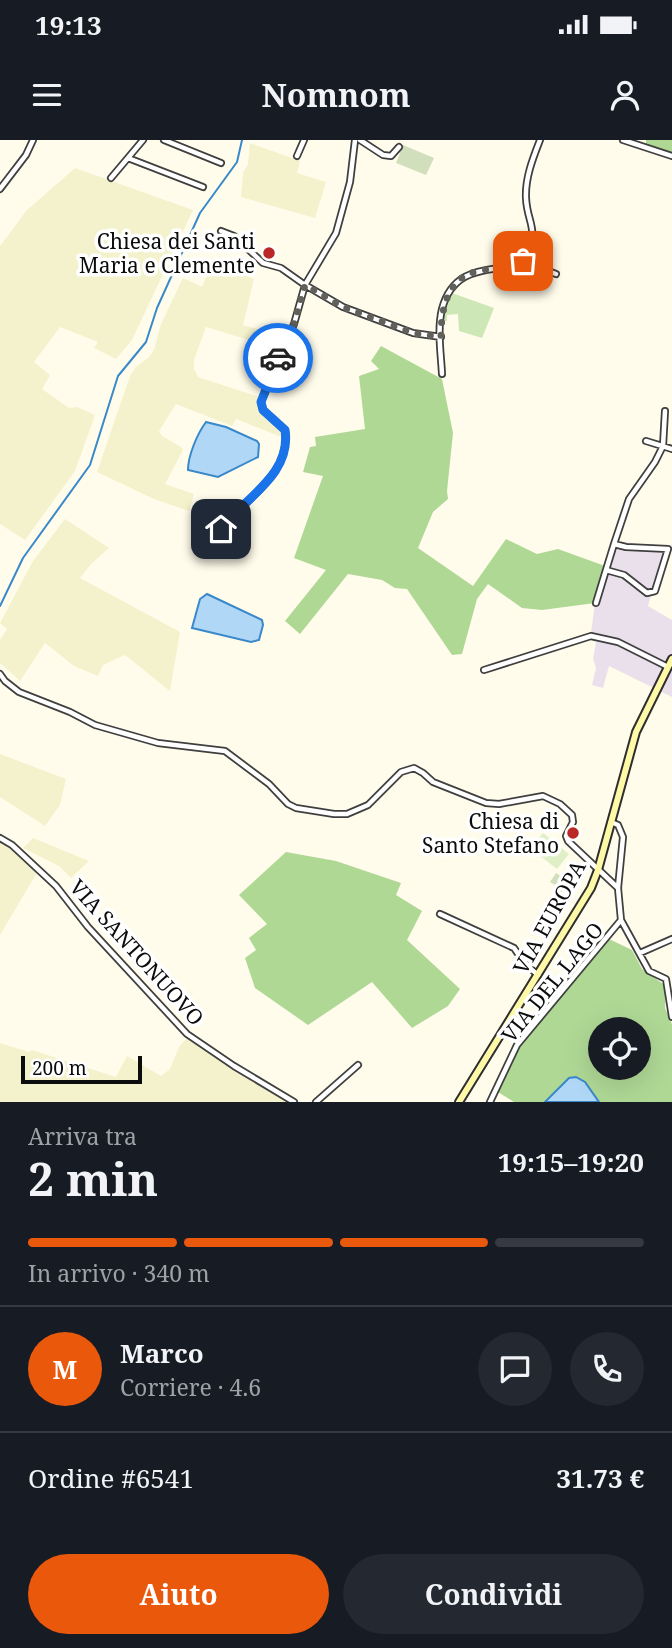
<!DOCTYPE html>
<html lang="it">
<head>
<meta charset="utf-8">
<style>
	:root { --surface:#171b24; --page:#242831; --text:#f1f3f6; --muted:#9ea1a6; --line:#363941; --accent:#ea580c }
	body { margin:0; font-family:"Noto Serif",serif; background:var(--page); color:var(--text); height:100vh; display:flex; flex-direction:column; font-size:26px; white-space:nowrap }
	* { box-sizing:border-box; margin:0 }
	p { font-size:23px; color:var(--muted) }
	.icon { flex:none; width:38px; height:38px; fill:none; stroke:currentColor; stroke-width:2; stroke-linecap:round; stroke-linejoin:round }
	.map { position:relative; height:962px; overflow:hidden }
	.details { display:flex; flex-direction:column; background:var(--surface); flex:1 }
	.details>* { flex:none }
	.tools { position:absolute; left:588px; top:877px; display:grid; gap:14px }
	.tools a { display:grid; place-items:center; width:63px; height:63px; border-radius:50%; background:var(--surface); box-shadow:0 7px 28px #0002; font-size:35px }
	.scale { position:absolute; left:21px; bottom:18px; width:121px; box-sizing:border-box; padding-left:7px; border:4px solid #0c0c0c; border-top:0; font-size:19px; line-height:24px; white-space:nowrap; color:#0c0c0c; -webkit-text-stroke:5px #fff; paint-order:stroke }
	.pin { position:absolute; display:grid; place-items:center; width:60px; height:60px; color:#fff; margin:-30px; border-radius:14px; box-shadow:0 4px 10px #0006 }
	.courier { position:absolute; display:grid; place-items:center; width:70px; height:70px; margin:-35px; border:5px solid #1a73e8; border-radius:50%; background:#fff; color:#222; box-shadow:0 2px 9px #0007 }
	.headline em { font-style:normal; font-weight:700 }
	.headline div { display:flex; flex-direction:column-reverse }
	.headline { display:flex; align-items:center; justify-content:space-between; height:119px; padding:0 28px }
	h1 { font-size:46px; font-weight:700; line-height:52px }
	.bar { display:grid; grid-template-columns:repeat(4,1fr); gap:10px 7px; align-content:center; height:84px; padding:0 28px }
	.bar i { height:9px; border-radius:5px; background:var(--line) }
	.bar .current { background:var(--accent) }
	.bar p { grid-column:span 4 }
	.line { display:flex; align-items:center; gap:18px; padding:0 28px; border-top:2px solid var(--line) }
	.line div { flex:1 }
	.round { display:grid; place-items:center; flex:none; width:74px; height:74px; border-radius:37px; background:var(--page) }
	.primary-button { display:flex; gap:14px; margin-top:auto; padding:14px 28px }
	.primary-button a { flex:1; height:80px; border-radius:42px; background:var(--accent); color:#fff; font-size:28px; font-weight:700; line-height:80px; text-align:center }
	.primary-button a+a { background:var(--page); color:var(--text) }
	.status { display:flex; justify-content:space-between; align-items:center; height:49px; padding:0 35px; background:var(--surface); direction:ltr }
	.status svg { height:19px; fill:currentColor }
	header { display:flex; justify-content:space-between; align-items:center; height:91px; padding:0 28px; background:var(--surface); font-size:32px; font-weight:700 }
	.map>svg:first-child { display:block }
	.industrial { fill:#eae0eb }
	.farmland { fill:#f3f2cc }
	.green { fill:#cde8b6 }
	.forest { fill:#afd895; fill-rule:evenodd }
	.cemetery { fill:#d2dfbd }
	.pitch { fill:#dfefc7 }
	.water { fill:#b0d7f5; stroke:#3988ca; stroke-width:2 }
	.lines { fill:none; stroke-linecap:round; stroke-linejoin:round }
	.stream { stroke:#3988ca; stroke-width:2 }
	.minor-casing { stroke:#3f3f3f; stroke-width:8 }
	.secondary-casing { stroke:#2e2e2e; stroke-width:10 }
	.minor { stroke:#fff; stroke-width:4.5 }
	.secondary { stroke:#fef9a7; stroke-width:6 }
	.done { stroke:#61605a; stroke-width:7; stroke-dasharray:0 12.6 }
	.route { stroke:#1a73e8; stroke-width:9 }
	.poi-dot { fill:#b92827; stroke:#fff; stroke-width:2.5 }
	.labels { text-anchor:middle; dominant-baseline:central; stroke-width:7; stroke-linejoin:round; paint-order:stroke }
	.poi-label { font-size:21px; fill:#0c0c0c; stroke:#fff; text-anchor:end }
	.street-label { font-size:21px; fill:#0c0c0c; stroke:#fff }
</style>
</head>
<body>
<div class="status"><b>19:13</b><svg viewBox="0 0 49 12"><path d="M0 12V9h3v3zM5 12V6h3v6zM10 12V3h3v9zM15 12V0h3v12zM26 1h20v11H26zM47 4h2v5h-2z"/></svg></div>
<header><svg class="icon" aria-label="menu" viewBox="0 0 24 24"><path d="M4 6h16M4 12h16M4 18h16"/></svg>Nomnom<svg class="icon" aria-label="person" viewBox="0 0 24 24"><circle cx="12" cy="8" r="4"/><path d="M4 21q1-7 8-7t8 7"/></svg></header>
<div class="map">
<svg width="672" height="962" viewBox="0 0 672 962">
	<rect width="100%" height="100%" fill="#fffceb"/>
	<path class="industrial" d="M612,400L649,406L672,405L657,453L651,455L648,466L672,480V557L609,526L603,548L592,545L596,528L593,519L596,502L590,500L595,463Z"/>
	<path class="farmland" d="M250,3L300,21L297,33L326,42L315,78L241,57L243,33L248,24Z
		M75,28L193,70L132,200L116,219L94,208L98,202L60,187L34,222L50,235L42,249L69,268L77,267L95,275L75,331L25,400L0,384V106L26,71Z
		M213,120L254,139L243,185L260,190L256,202L206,187L194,220V229L198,237L259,257L258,266L279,286L283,293L284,298L236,279L232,286L176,264L159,291L162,296L181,307L183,310L165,344L194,354L189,371L154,359L97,332L130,236L136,227L149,217L154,210L161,184L183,138L202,147Z
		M65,379L109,408L91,424L80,438L180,492L170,551L125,515L103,525L98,536L74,526L45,503L20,541L0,523V500L7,489L0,483L33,421Z
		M0,614L66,639L60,665L45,686L0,657Z
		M33,698L89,721L71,738L59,726L23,708Z
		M0,700L12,707L38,731L0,795Z
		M187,898L232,928L291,962H0V903L29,912L32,910L116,937L127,916L161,936L170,929L179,907Z"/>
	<path class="green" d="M452,153L494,168L482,198L459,191L458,174L447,175V181H443L444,167Z"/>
	<path class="forest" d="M646,0H672V14L646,5Z
		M381,206L442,239L453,293L447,351L448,359L433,372L418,408L473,446L506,399L537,414L558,409L605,426L595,463L542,470L522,468L488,444L477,459L462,514L452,515L407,449L395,448L382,440L348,434L300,494L285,481L326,430L294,418L323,336L303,332L310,307L316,306L315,297L365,289L359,236L379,229L371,221Z
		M286,712L336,721L401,743L396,755L422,771L407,800L460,849L448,866L412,888L372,842L308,885L255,848L245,818L256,810L249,798L267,784L239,755Z
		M609,799L632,810L642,829L666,846L665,868L672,884V962H514L498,952L518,908ZM600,889H639V928H600Z"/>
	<path class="cemetery" d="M403,5L434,18L426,35L396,23Z
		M556,733L569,742L561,753L554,748L555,745L550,742Z"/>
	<path class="pitch" d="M543,693L569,714L557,729L530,708Z"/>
	<path class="water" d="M206,282L226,287L257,301L259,304L258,317L218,337L188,330C188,316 197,294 206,282Z
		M207,454L262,480L263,485L259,500L251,502L192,488L200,459Z
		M576,937L585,942L599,962H545L569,938Z"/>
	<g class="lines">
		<path class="stream" d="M0,466L23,418L90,325L118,236L146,202L157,168L200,73L237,22L242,0"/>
		<defs>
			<path id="minor" d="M164,0L221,23
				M355,0L350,42L336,93L305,145L343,167L413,193L441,197
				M360,0L383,15L391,16L399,7
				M623,0L672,16
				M297,16L304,0
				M128,18L203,47
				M111,38L143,0
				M0,49L26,15L33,0
				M523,121L556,134
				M442,234C441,214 437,189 442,169C457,112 516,140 527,115C539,87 527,83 526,58C525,38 533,18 540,0
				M646,301L672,309
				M614,404L606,430L624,435L647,453L655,451L668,409L626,407L614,404L629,359L655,322L663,306L665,271
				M210,411C215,402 219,391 226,383C250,356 291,332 285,290L263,270L261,262L294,184L305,145L281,128L263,123L234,96L221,91
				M596,463L606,430
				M484,530L591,496L618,502L668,527
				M0,534L5,541L19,552L70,572L95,585L158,603L225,611L269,644L288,664L296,668L334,674H347L368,665L401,632L414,628L423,633L433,642L486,663L499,664L543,656L560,664L572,675L573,682L566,696L568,701L618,748
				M611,682L618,685L623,697L618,748L621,780L649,831L666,839L672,877
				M0,698L12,705L56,746L88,787L187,894L234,926L294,962
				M440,774L514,808L525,824L538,835
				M640,813L672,799
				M316,962L358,925
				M490,962L517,905L621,780"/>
			<path id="secondary" d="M459,962L591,748L598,730L636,592L672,519"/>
		</defs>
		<use href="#minor" class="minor-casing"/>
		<use href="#secondary" class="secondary-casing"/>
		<use href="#minor" class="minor"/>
		<use href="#secondary" class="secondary"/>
	</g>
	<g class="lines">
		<path class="done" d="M278,218L294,184L305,145L343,167L413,193L441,197C441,169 447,137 479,131C494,128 510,128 523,121"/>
		<path class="route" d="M221,389C244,358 292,335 285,290L263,270L261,262L278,218"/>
	</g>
	<g class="poi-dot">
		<circle cx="269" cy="113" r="7"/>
		<circle cx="573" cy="693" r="7"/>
	</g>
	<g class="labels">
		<g class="poi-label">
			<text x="255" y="101">Chiesa dei Santi<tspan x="255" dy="24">Maria e Clemente</tspan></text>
			<text x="559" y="681">Chiesa di<tspan x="559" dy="24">Santo Stefano</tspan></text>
		</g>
		<g class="street-label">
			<text transform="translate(549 777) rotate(-61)">VIA EUROPA</text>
			<text transform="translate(137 812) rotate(48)">VIA SANTONUOVO</text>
			<text transform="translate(552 842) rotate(-51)">VIA DEL LAGO</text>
		</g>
	</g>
</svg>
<div class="tools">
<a><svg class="icon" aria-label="locate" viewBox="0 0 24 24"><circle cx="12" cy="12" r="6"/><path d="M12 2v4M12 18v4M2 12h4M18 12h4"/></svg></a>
</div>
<div class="scale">200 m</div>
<div class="pin" style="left:523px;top:121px;background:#ea580c"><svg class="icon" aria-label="bag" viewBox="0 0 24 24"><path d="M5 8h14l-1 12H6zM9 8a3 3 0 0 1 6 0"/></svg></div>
<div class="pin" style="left:221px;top:389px;background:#1f2937"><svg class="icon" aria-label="home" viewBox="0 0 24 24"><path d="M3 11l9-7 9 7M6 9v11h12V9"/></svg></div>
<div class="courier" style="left:278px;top:218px"><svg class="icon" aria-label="car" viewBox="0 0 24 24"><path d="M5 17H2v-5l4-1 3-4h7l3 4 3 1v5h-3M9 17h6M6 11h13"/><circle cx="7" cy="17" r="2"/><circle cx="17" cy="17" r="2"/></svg></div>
</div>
<section class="details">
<div class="headline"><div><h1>2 min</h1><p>Arriva tra</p></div><em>19:15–19:20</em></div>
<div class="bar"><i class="current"></i><i class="current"></i><i class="current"></i><i></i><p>In arrivo · 340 m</p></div>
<div class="line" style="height:126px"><b class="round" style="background:var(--accent);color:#fff">M</b><div><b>Marco</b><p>Corriere · 4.6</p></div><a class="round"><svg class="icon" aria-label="chat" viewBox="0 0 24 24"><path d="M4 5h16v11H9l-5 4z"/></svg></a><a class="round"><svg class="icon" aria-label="phone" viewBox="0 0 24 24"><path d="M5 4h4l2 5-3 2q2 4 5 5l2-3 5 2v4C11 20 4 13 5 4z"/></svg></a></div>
<div class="line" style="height:91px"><div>Ordine #6541</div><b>31.73 €</b></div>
<div class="primary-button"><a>Aiuto</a><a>Condividi</a></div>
</section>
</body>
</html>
